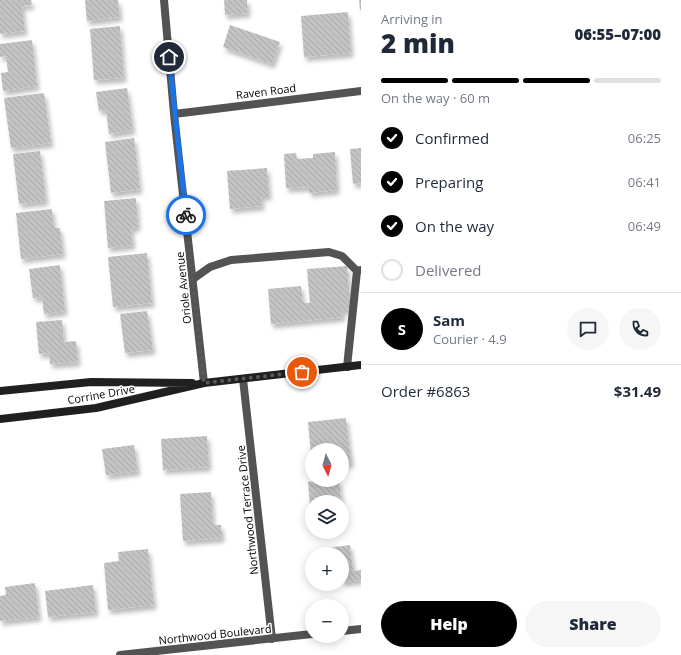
<!DOCTYPE html>
<html lang="en">
<head>
<meta charset="utf-8">
<style>
	:root { --surface:#fff; --page:#f6f6f7; --text:#1f2937; --muted:#747a83; --line:#e0e1e3; --accent:#000 }
	body { margin:0; font-family:"Open Sans",sans-serif; background:var(--page); color:var(--text); height:100vh; display:flex; flex-direction:column; font-size:15px; white-space:nowrap }
	* { box-sizing:border-box; margin:0 }
	p { font-size:13px; color:var(--muted) }
	.icon { flex:none; width:22px; height:22px; fill:none; stroke:currentColor; stroke-width:2; stroke-linecap:round; stroke-linejoin:round }
	.map { position:relative; flex:1; overflow:hidden }
	.sheet { display:flex; flex-direction:column; background:var(--surface); width:320px }
	.sheet>* { flex:none }
	.needle { width:26px; rotate:174deg }
	.buttons { position:absolute; left:305px; top:443px; display:grid; gap:8px }
	.buttons a { display:grid; place-items:center; width:44px; height:44px; border-radius:50%; background:var(--surface); box-shadow:0 2px 10px #0003; font-size:20px }
	.pin { position:absolute; display:grid; place-items:center; width:34px; height:34px; color:#fff; margin:-17px; border:2px solid #fff; border-radius:50%; box-shadow:0 1px 4px #0007 }
	.courier { position:absolute; display:grid; place-items:center; width:40px; height:40px; margin:-20px; border:3px solid #1a73e8; border-radius:50%; background:#fff; color:#222; box-shadow:0 1px 5px #0007 }
	.headline em { font-style:normal; font-weight:800 }
	.headline div { display:flex; flex-direction:column-reverse }
	.headline { display:flex; align-items:center; justify-content:space-between; height:68px; padding:0 20px }
	h1 { font-size:26px; font-weight:800; line-height:30px }
	.bar { display:grid; grid-template-columns:repeat(4,1fr); gap:6px 4px; align-content:center; height:48px; padding:0 20px }
	.bar i { height:5px; border-radius:3px; background:var(--line) }
	.bar .current { background:var(--accent) }
	.bar p { grid-column:span 4 }
	.line { display:flex; align-items:center; gap:10px; padding:0 20px; border-top:1px solid var(--line) }
	.line div { flex:1 }
	.round { display:grid; place-items:center; flex:none; width:42px; height:42px; border-radius:21px; background:var(--page) }
	ol { padding:0 20px; list-style:none }
	li { display:flex; align-items:center; gap:12px; height:44px }
	li p { margin-inline-start:auto }
	li .icon { padding:4px; border-radius:50%; background:var(--accent); color:#fff; stroke-width:4 }
	li:last-child { color:var(--muted) }
	li i { width:22px; height:22px; border:2px solid var(--line); border-radius:50% }
	.cta { display:flex; gap:8px; margin-top:auto; padding:8px 20px }
	.cta a { flex:1; height:46px; border-radius:24px; background:var(--accent); color:#fff; font-size:16px; font-weight:800; line-height:46px; text-align:center }
	.cta a+a { background:var(--page); color:var(--text) }
	main { display:flex; flex:1; min-height:0 }
	.map>svg:first-child { display:block }
	.building { fill:url(#building-back-hatch); filter:url(#shadow) }
	.lines { fill:none; stroke-linecap:round; stroke-linejoin:round }
	.lane { stroke:#535353; stroke-width:8 }
	.street { stroke:#535353; stroke-width:8 }
	.secondary { stroke:#202020; stroke-width:8 }
	.done { stroke:#595959; stroke-width:4; stroke-dasharray:0 7.2 }
	.route { stroke:#1a73e8; stroke-width:5 }
	.labels { text-anchor:middle; dominant-baseline:central; stroke-width:3; stroke-linejoin:round; paint-order:stroke }
	.street-label { font-size:11px; fill:#000; stroke:#fff }
</style>
</head>
<body>
<main>
<div class="map">
<svg width="361" height="655" viewBox="0 0 361 655">
	<defs>
		<pattern id="building-back-hatch" width="6" height="6" patternUnits="userSpaceOnUse"><rect width="6" height="6" fill="#c3c3c3"/><path d="M-1 5l2 2M0 0l6 6M5-1l2 2" fill="none" stroke="#a6a6a6"/></pattern>
		<filter id="shadow"><feDropShadow dx="2.5" dy="4.5" stdDeviation="2" flood-color="#0004"/></filter>
	</defs>
	<rect width="100%" height="100%" fill="#fff"/>
	<path class="building" d="M0,0H31L32,5L22,6L25,31L0,34Z
		M85,0H118L120,17L87,21Z
		M224,0H247L248,13L225,15Z
		M359,0H361V10H360Z
		M348,12L351,53L304,57L301,16Z
		M230,25L280,42L272,64L223,47Z
		M120,26L124,78L94,80L90,29Z
		M32,40L37,86L3,91L1,73L8,72L6,56L0,57V44Z
		M127,88L133,130L109,134L106,110L99,111L96,92Z
		M44,93L51,143L11,148L4,98Z
		M134,138L140,189L111,193L105,142Z
		M361,148V183L353,184L350,149Z
		M40,151L46,201L19,204L13,154Z
		M335,152L337,190L309,193V187L286,188L284,154L296,153L297,159L313,158V154Z
		M267,168L269,196H261L262,206L230,209L227,171Z
		M136,198L138,227L131,228L133,245L108,248L104,201Z
		M52,209L54,228H60L63,254L21,259L16,213Z
		M147,253L152,303L113,307L108,257Z
		M60,265L65,311L44,314L42,297L33,298L29,269Z
		M347,266L351,309L342,310L343,317L271,324L268,289L301,286L303,303H310L307,269Z
		M147,311L153,350L125,353L120,314Z
		M62,320L64,342L76,341L78,362L50,364L49,353L39,354L36,322Z
		M346,418L351,463L342,464V450H312L311,455L308,422Z
		M207,436L209,467L163,470L161,439Z
		M134,445L138,471L106,475L102,449Z
		M325,480H339L341,502H312L311,515L308,482Z
		M211,492L213,525H221L222,538L183,541L180,494Z
		M350,545L353,571L361,570V580L342,582V554H321L320,549Z
		M148,549L154,605L108,610L104,563L119,561L118,552Z
		M35,583L39,617L0,621V596L6,595L5,587Z
		M93,585L96,612L48,617L45,591Z"/>
	<g class="lines">
		<path class="lane" d="M193,279L210,267L231,260L329,252L342,256L357,271
			M347,367L357,271L361,270"/>
		<path class="street" d="M164,0L174,114L204,383
			M174,114L361,91
			M243,379L272,639
			M342,631L361,629
			M120,655L312,634"/>
		<path class="secondary" d="M0,391L91,382L192,383
			M0,419L96,408L204,383L361,365"/>
	</g>
	<g class="lines">
		<path class="done" d="M186,215L204,383L302,372"/>
		<path class="route" d="M169,57L186,215"/>
	</g>
	<g class="labels">
		<g class="street-label">
			<text transform="translate(266 91) rotate(-7)">Raven Road</text>
			<text transform="translate(183 288) rotate(-96)">Oriole Avenue</text>
			<text transform="translate(101 394) rotate(-10)">Corrine Drive</text>
			<text transform="translate(247 510) rotate(-96)">Northwood Terrace Drive</text>
			<text transform="translate(215 634) rotate(-6)">Northwood Boulevard</text>
		</g>
	</g>
</svg>
<div class="buttons">
<a><svg class="needle" viewBox="-14 -14 28 28"><path d="M0-13l5 13h-10z" fill="#e53935"/><path d="M0 13l5-13h-10z" fill="#747a83"/></svg></a>
<a><svg class="icon" aria-label="layers" viewBox="0 0 24 24"><path d="M12 4l9 5-9 5-9-5zM3 14l9 5 9-5"/></svg></a>
<a>+</a>
<a>−</a>
</div>
<div class="pin" style="left:302px;top:372px;background:#ea580c"><svg class="icon" aria-label="bag" viewBox="0 0 24 24"><path d="M5 8h14l-1 12H6zM9 8a3 3 0 0 1 6 0"/></svg></div>
<div class="pin" style="left:169px;top:57px;background:#1f2937"><svg class="icon" aria-label="home" viewBox="0 0 24 24"><path d="M3 11l9-7 9 7M6 9v11h12V9"/></svg></div>
<div class="courier" style="left:186px;top:215px"><svg class="icon" aria-label="bike" viewBox="0 0 24 24"><circle cx="6" cy="16" r="4"/><circle cx="18" cy="16" r="4"/><path d="M6 16l4-8h5l3 8M10 8l3 8H6M13 5h3"/></svg></div>
</div>
<section class="sheet">
<div class="headline"><div><h1>2 min</h1><p>Arriving in</p></div><em>06:55–07:00</em></div>
<div class="bar"><i class="current"></i><i class="current"></i><i class="current"></i><i></i><p>On the way · 60 m</p></div>
<ol>
<li><svg class="icon" aria-label="check" viewBox="0 0 24 24"><path d="M5 12l5 5 9-10"/></svg>Confirmed<p>06:25</p></li>
<li><svg class="icon" aria-label="check" viewBox="0 0 24 24"><path d="M5 12l5 5 9-10"/></svg>Preparing<p>06:41</p></li>
<li><svg class="icon" aria-label="check" viewBox="0 0 24 24"><path d="M5 12l5 5 9-10"/></svg>On the way<p>06:49</p></li>
<li><i></i>Delivered</li>
</ol>
<div class="line" style="height:72px"><b class="round" style="background:var(--accent);color:#fff">S</b><div><b>Sam</b><p>Courier · 4.9</p></div><a class="round"><svg class="icon" aria-label="chat" viewBox="0 0 24 24"><path d="M4 5h16v11H9l-5 4z"/></svg></a><a class="round"><svg class="icon" aria-label="phone" viewBox="0 0 24 24"><path d="M5 4h4l2 5-3 2q2 4 5 5l2-3 5 2v4C11 20 4 13 5 4z"/></svg></a></div>
<div class="line" style="height:52px"><div>Order #6863</div><b>$31.49</b></div>
<div class="cta"><a>Help</a><a>Share</a></div>
</section>
</main>
</body>
</html>
